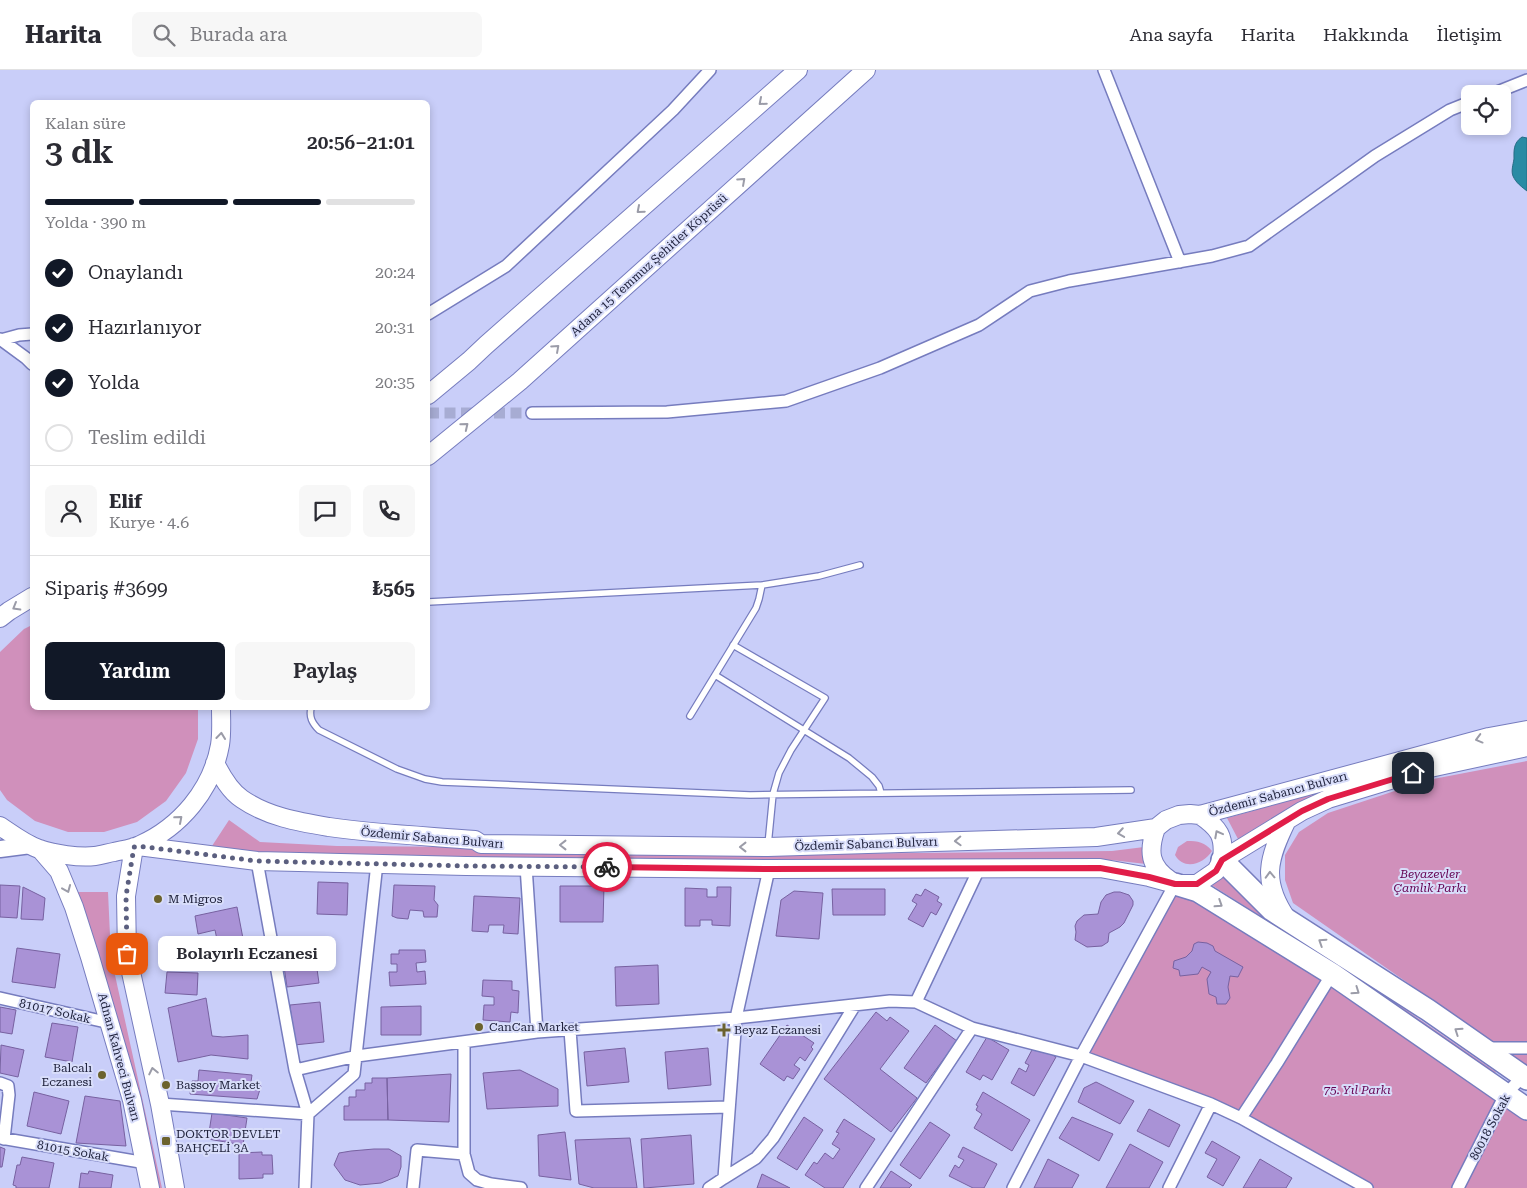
<!DOCTYPE html>
<html lang="tr">
<head>
<meta charset="utf-8">
<style>
	:root { --surface:#fff; --page:#f7f7f7; --text:#2b2b33; --muted:#7c7c81; --line:#e1e1e2; --accent:#111827 }
	body { margin:0; font-family:"Roboto Serif",serif; background:var(--page); color:var(--text); height:100vh; display:flex; flex-direction:column; font-size:19px; white-space:nowrap }
	* { box-sizing:border-box; margin:0 }
	p { font-size:16px; color:var(--muted) }
	.icon { flex:none; width:28px; height:28px; fill:none; stroke:currentColor; stroke-width:2; stroke-linecap:round; stroke-linejoin:round }
	.map { position:relative; flex:1; overflow:hidden }
	.sheet { position:absolute; left:30px; top:30px; width:400px; height:610px; display:flex; flex-direction:column; background:var(--surface); border-radius:8px; box-shadow:0 2px 8px #0003 }
	.sheet>* { flex:none }
	.tools { position:absolute; left:1461px; top:15px; display:grid; gap:10px }
	.tools a { display:grid; place-items:center; width:50px; height:50px; border-radius:8px; background:var(--surface); box-shadow:0 2px 8px #0003; font-size:25px }
	.pin { position:absolute; display:grid; place-items:center; width:42px; height:42px; color:#fff; margin:-21px; border-radius:10px; box-shadow:0 2px 8px #0006 }
	.courier { position:absolute; display:grid; place-items:center; width:50px; height:50px; margin:-25px; border:4px solid #e11d48; border-radius:50%; background:#fff; color:#222; box-shadow:0 1px 6px #0007 }
	.bubble { position:absolute; height:35px; border-radius:8px; background:var(--surface); box-shadow:0 2px 8px #0003; font-size:16px; font-weight:600; line-height:35px; text-align:center }
	.headline em { font-style:normal; font-weight:600 }
	.headline div { display:flex; flex-direction:column-reverse }
	.headline { display:flex; align-items:center; justify-content:space-between; height:85px; padding:0 15px }
	h1 { font-size:32px; font-weight:600; line-height:38px }
	.bar { display:grid; grid-template-columns:repeat(4,1fr); gap:8px 5px; align-content:center; height:60px; padding:0 15px }
	.bar i { height:6px; border-radius:4px; background:var(--line) }
	.bar .selected { background:var(--accent) }
	.bar p { grid-column:span 4 }
	.line { display:flex; align-items:center; gap:12px; padding:0 15px; border-top:1px solid var(--line) }
	.line div { flex:1 }
	.round { display:grid; place-items:center; flex:none; width:52px; height:52px; border-radius:8px; background:var(--page) }
	ol { padding:0 15px; list-style:none }
	li { display:flex; align-items:center; gap:15px; height:55px }
	li p { margin-inline-start:auto }
	li .icon { padding:5px; border-radius:50%; background:var(--accent); color:#fff; stroke-width:4 }
	li:last-child { color:var(--muted) }
	li i { width:28px; height:28px; border:2px solid var(--line); border-radius:50% }
	.primary-button { display:flex; gap:10px; margin-top:auto; padding:10px 15px }
	.primary-button a { flex:1; height:58px; border-radius:8px; background:var(--accent); color:#fff; font-size:20px; font-weight:600; line-height:58px; text-align:center }
	.primary-button a+a { background:var(--page); color:var(--text) }
	header { display:flex; align-items:center; gap:30px; box-sizing:border-box; height:70px; padding:0 25px; background:var(--surface); border-bottom:1px solid var(--line) }
	header strong { font-size:24px }
	nav { display:flex; gap:28px; margin-inline-start:auto; font-size:18px }
	.search { width:350px; height:45px; background:var(--page); display:flex; align-items:center; gap:12px; box-sizing:border-box; padding:0 18px; border-radius:8px; color:var(--muted); font-size:19px }
	.map>svg:first-child { display:block }
	.green { fill:#d090bb }
	.water { fill:#298ba4; stroke:#266c85 }
	.building { fill:#a992d6; stroke:#7761a0 }
	.lines { fill:none; stroke-linecap:round; stroke-linejoin:round }
	.minor-tunnel { stroke:#a7acd3; stroke-width:11; stroke-dasharray:11 5.5; stroke-linecap:butt }
	.service-casing { stroke:#767cbe; stroke-width:8 }
	.minor-casing { stroke:#767cbe; stroke-width:14 }
	.secondary-casing { stroke:#767cbe; stroke-width:19 }
	.primary-casing { stroke:#767cbe; stroke-width:20 }
	.motorway-casing { stroke:#767cbe; stroke-width:24 }
	.service { stroke:#fff; stroke-width:5.5 }
	.minor { stroke:#fff; stroke-width:11 }
	.secondary { stroke:#fff; stroke-width:16 }
	.primary { stroke:#fff; stroke-width:18 }
	.motorway { stroke:#fff; stroke-width:21 }
	.oneway { stroke:#9b9ca8 }
	.done { stroke:#5b5f7f; stroke-width:5; stroke-dasharray:0 9 }
	.route { stroke:#e11d48; stroke-width:6 }
	.poi-dot { fill:#6b622e; stroke:#d8ddfa; stroke-width:2 }
	.labels { text-anchor:middle; dominant-baseline:central; stroke-width:4; stroke-linejoin:round; paint-order:stroke }
	.street-label { font-size:12px; fill:#20233d; stroke:#d8ddfa }
	.park-label { font-size:12px; font-style:italic; fill:#640151; stroke:#d8ddfa }
	.poi-label { font-size:12px; fill:#20233d; stroke:#d8ddfa; text-anchor:start }
</style>
</head>
<body>
<header>
<strong>Harita</strong>
<div class="search"><svg class="icon" aria-label="search" viewBox="0 0 24 24"><circle cx="10" cy="10" r="6"/><path d="M15 15l6 6"/></svg>Burada ara</div>
<nav><a>Ana sayfa</a><a>Harita</a><a>Hakkında</a><a>İletişim</a></nav>
</header>
<div class="map">
<svg width="1527" height="1118" viewBox="0 0 1527 1118">
	<rect width="100%" height="100%" fill="#c9cef9"/>
	<path class="green" d="M32,555V638H198V669L186,703L166,731L137,752L104,762H68L35,751L7,730L0,720V582L24,559Z
		M1527,669L1346,717L1292,736L1238,769L1227,748L1499,672Z
		M1527,691V996L1293,833L1285,810V785L1299,762L1328,743L1428,710Z
		M229,750L260,772L337,776L476,777L723,785L1112,781L1144,777L1146,794L1111,790H579L331,784H254L212,776Z
		M1187,771C1198,771 1205,772 1212,781C1204,794 1184,801 1175,785L1178,777Z
		M1228,801L1268,845L1496,1002L1492,1007L1265,849L1210,814Z
		M1175,814L1527,1041V1118H1367L1241,1048L1081,986Z
		M75,822H108L111,887L162,1118H158C141,1017 106,920 75,822Z"/>
	<path class="water" d="M1522,67L1527,68V121C1522,117 1516,113 1513,106C1511,101 1513,95 1514,89C1514,81 1513,73 1522,67Z"/>
	<path class="building" d="M318,812L348,813L347,845L317,844Z
		M0,815L20,816L17,848L0,847Z
		M394,815L435,816L434,830L438,835L437,847H424L423,841L410,840L408,849L397,848L392,846Z
		M560,816H604L603,852H560Z
		M23,817L45,828L43,850L21,849Z
		M717,817H731L730,856L712,855V850H700V856H685V818L707,819V827H717Z
		M832,819H885V845H833Z
		M925,819L939,827L937,831L942,834L936,845L931,842L923,857L908,849L917,834L912,831L916,824L921,826Z
		M794,821L823,823L819,869L776,866L781,830Z
		M1114,822H1120L1129,825L1133,831V835L1124,853L1120,857L1109,863L1108,872L1102,876L1087,877L1075,870L1076,862L1075,856L1077,851L1084,845L1098,844L1101,832L1106,825Z
		M474,826L520,828L518,864L503,863L504,855H489L488,862L472,861Z
		M237,837L245,879L220,884L215,860L198,864L195,846Z
		M313,871L319,913L287,917L281,876Z
		M1198,872L1207,873L1213,876L1215,881L1243,897L1238,907L1230,906L1228,917L1230,928L1226,934H1217L1216,927L1209,924L1207,909L1211,902L1202,897L1198,904L1180,906L1179,900L1173,898L1174,891L1186,887L1192,881L1194,874Z
		M17,878L60,884L55,918L12,912Z
		M399,880H425L426,892L416,893L417,902L425,901L426,914L390,916L389,902H397V894H391V884H399Z
		M658,895L659,934L616,936L615,897Z
		M167,902L198,903L197,925L165,923Z
		M483,910L512,911V920L519,921L518,943L511,942L510,952L483,950L484,935H494V927L482,926Z
		M206,928L212,966L223,967L248,965V989L211,985L178,992L168,938Z
		M320,932L324,972L294,975L290,935Z
		M421,936V965H381V937Z
		M0,937L16,940L12,964L0,962Z
		M876,942L887,951L890,947L909,961L880,999L917,1028L891,1062L824,1009Z
		M52,953L78,957L72,992L45,987Z
		M787,955L814,973L811,977L813,979L805,991L800,987L794,995L800,999L793,1009L787,1006L784,1011L760,994Z
		M935,955L957,971L926,1013L904,998Z
		M987,967L1009,980L992,1010L983,1005L980,1010L966,1002Z
		M1,975L24,980L18,1007L0,1003Z
		M625,978L629,1012L587,1016L584,982Z
		M708,978L711,1015L668,1019L665,982Z
		M1033,978L1041,982L1042,979L1056,987L1034,1026L1011,1013L1019,998L1026,1002L1029,995L1025,993Z
		M199,1000L252,1005L251,1012L261,1016L257,1029L190,1024L192,1011H198Z
		M520,1000L558,1019V1036L487,1039L483,1003Z
		M451,1004L449,1052L388,1050L387,1008Z
		M372,1008H387L388,1050H344V1036H349V1027H356V1020H365V1013H372Z
		M1096,1012L1134,1031L1120,1054L1078,1032L1084,1018Z
		M34,1022L69,1031L61,1064L27,1056Z
		M983,1022L1030,1050L1012,1081L974,1058L982,1044L976,1040L978,1036L976,1035Z
		M85,1026L120,1031L126,1076L76,1073Z
		M1149,1039L1180,1055L1169,1077L1137,1061Z
		M212,1043L247,1048L243,1075L208,1069Z
		M804,1047L823,1060L797,1100L777,1088Z
		M1072,1047L1113,1064L1099,1091L1059,1068Z
		M844,1049L875,1069L843,1118H825L805,1105L814,1092L817,1094L825,1083L833,1089L840,1079L832,1074L839,1063L836,1062Z
		M930,1052L950,1065L920,1109L900,1095Z
		M565,1062L571,1110L539,1106L538,1065Z
		M691,1065L694,1114L644,1118L641,1069Z
		M630,1068L637,1118H594L579,1114L575,1070Z
		M1212,1071L1240,1087L1223,1116L1207,1107L1217,1089L1205,1083Z
		M1130,1074L1163,1092L1149,1118H1106Z
		M0,1077L5,1079L2,1097H0Z
		M963,1077L997,1094L984,1118H973L949,1106L955,1095L959,1098L964,1090L958,1087Z
		M374,1079H389L401,1086V1097L398,1106L381,1113L360,1115L345,1110L334,1095L339,1083L351,1081Z
		M262,1082V1085H272L273,1104H263V1108L239,1109V1083Z
		M22,1087L54,1093L49,1118H16V1116L13,1115L17,1095H20Z
		M1048,1089L1079,1105L1072,1118H1034Z
		M1260,1089L1292,1108L1286,1118H1243Z
		M89,1101L113,1105L111,1118H79L81,1103L88,1104Z
		M891,1101L912,1115L909,1118H880Z
		M762,1104L790,1118H757Z"/>
	<g class="lines">
		<path class="minor-tunnel" d="M428,343H532"/>
		<defs>
			<path id="service" d="M428,532L762,515L819,506L860,495
				M733,575L825,628L791,680L779,703L773,724L768,775
				M715,605L849,688L872,707L879,716L881,723
				M311,638C309,647 312,653 319,660L397,699L425,709L442,712L750,725L1131,720
				M690,646L756,538L759,529L762,515"/>
			<path id="minor" d="M1104,0L1180,192
				M1492,24L1527,10
				M428,244L506,196L673,40L710,0
				M0,269L26,288L32,294
				M1,270L19,265L32,264
				M532,343L667,342L786,331L880,298L979,255L1030,221L1069,211L1212,186L1249,176L1375,86L1450,40L1470,32
				M257,791L295,1000
				M526,796L537,962
				M0,928L110,953
				M916,932L979,799
				M570,960L576,1041L729,1037
				M464,972V1084L469,1103L477,1110L491,1114L521,1118
				M1486,978H1527
				M0,1013L8,1016L9,1025L4,1069
				M160,1034L308,1044L354,1004L377,793
				M1241,1048L1277,993L1332,904
				M0,1068L146,1093
				M724,1108L756,1088L773,1068L855,935
				M305,1118L308,1044L295,1000L357,986L537,962L736,948L890,931L916,932L972,958L1081,986L1211,1034L1241,1048L1367,1118
				M413,1118L417,1080L464,1084
				M709,1118L724,1108L736,948L769,799
				M866,1118L972,958
				M1013,1118L1081,986L1175,814
				M1169,1118L1211,1034
				M1458,1118L1505,1025L1525,1004"/>
			<path id="secondary" d="M0,779L31,775"/>
			<path id="primary" d="M428,325L469,291L486,275L798,0
				M428,386L520,311L866,0
				M0,548L9,541L32,527
				M215,693C222,707 230,721 242,729C268,747 299,752 329,757C377,764 426,766 475,770L481,774L768,777L1096,767L1156,758L1166,750L1179,745L1190,744L1200,745L1489,667L1527,660
				M1200,745C1219,758 1225,766 1222,790
				M0,756C12,764 25,774 39,779C54,784 79,788 95,786C102,785 108,783 114,782C122,780 132,779 140,775C180,757 212,720 220,675C222,663 221,650 221,638
				M1156,758C1148,781 1149,797 1171,811
				M138,776L257,791L466,796L769,799L1100,798L1149,807L1175,814H1197L1216,801L1222,790L1302,741L1328,729L1430,698L1527,677
				M134,777L126,826L127,884L160,1034L175,1118
				M40,779L59,801L74,837L90,887L132,1030L150,1118
				M1287,849C1261,811 1268,789 1287,750"/>
			<path id="motorway" d="M1222,790L1272,840L1428,940L1527,1009
				M1175,814L1198,821L1332,904L1527,1039"/>
		</defs>
		<use href="#service" class="service-casing"/>
		<use href="#minor" class="minor-casing"/>
		<use href="#secondary" class="secondary-casing"/>
		<use href="#primary" class="primary-casing"/>
		<use href="#motorway" class="motorway-casing"/>
		<use href="#service" class="service"/>
		<use href="#minor" class="minor"/>
		<use href="#secondary" class="secondary"/>
		<use href="#primary" class="primary"/>
		<use href="#motorway" class="motorway"/>
	</g>
	<defs><path id="oneway-chevron" d="M-2-3.5L2.5 0L-2 3.5" fill="none" stroke-width="1.6" stroke-linecap="round" stroke-linejoin="round" transform="scale(1.25)"/></defs>
	<g class="oneway">
		<use href="#oneway-chevron" transform="translate(762 32) rotate(139)"/>
		<use href="#oneway-chevron" transform="translate(742 111) rotate(-42)"/>
		<use href="#oneway-chevron" transform="translate(640 140) rotate(139)"/>
		<use href="#oneway-chevron" transform="translate(556 278) rotate(-42)"/>
		<use href="#oneway-chevron" transform="translate(465 356) rotate(-39)"/>
		<use href="#oneway-chevron" transform="translate(16 537) rotate(150)"/>
		<use href="#oneway-chevron" transform="translate(221 666) rotate(-84)"/>
		<use href="#oneway-chevron" transform="translate(1479 669) rotate(165)"/>
		<use href="#oneway-chevron" transform="translate(179 749) rotate(-41)"/>
		<use href="#oneway-chevron" transform="translate(1121 763) rotate(171)"/>
		<use href="#oneway-chevron" transform="translate(1218 764) rotate(-118)"/>
		<use href="#oneway-chevron" transform="translate(958 771) rotate(178)"/>
		<use href="#oneway-chevron" transform="translate(563 775) rotate(-180)"/>
		<use href="#oneway-chevron" transform="translate(743 777) rotate(-180)"/>
		<use href="#oneway-chevron" transform="translate(1270 805) rotate(-92)"/>
		<use href="#oneway-chevron" transform="translate(67 819) rotate(67)"/>
		<use href="#oneway-chevron" transform="translate(1219 834) rotate(33)"/>
		<use href="#oneway-chevron" transform="translate(1322 872) rotate(-147)"/>
		<use href="#oneway-chevron" transform="translate(1356 921) rotate(35)"/>
		<use href="#oneway-chevron" transform="translate(1458 961) rotate(-146)"/>
		<use href="#oneway-chevron" transform="translate(153 1001) rotate(-102)"/>
	</g>
	<g class="lines">
		<path class="done" d="M127,884L126,826L134,777L138,776L257,791L466,796L607,797"/>
		<path class="route" d="M607,797L769,799L1100,798L1149,807L1175,814H1197L1216,801L1222,790L1302,741L1328,729L1413,703"/>
	</g>
	<g class="poi-dot">
		<circle cx="158" cy="829" r="5"/>
		<circle cx="479" cy="957" r="5"/>
		<path d="M721.5 952.5h5v5h5v5h-5v5h-5v-5h-5v-5h5z"/>
		<circle cx="102" cy="1005" r="5"/>
		<circle cx="166" cy="1015" r="5"/>
		<rect x="161" y="1066" width="10" height="10" rx="2.5"/>
	</g>
	<g class="labels">
		<g class="street-label">
			<text transform="translate(649 195) rotate(-42)">Adana 15 Temmuz Şehitler Köprüsü</text>
			<text transform="translate(1278 724) rotate(-15)">Özdemir Sabancı Bulvarı</text>
			<text transform="translate(432 768) rotate(5)">Özdemir Sabancı Bulvarı</text>
			<text transform="translate(866 774) rotate(-2)">Özdemir Sabancı Bulvarı</text>
			<text transform="translate(55 941) rotate(13)">81017 Sokak</text>
			<text transform="translate(119 987) rotate(75)">Adnan Kahveci Bulvarı</text>
			<text transform="translate(1490 1057) rotate(-62)">80018 Sokak</text>
			<text transform="translate(73 1081) rotate(10)">81015 Sokak</text>
		</g>
		<g class="park-label">
			<text x="1430" y="804">Beyazevler<tspan x="1430" dy="14">Çamlık Parkı</tspan></text>
			<text x="1357" y="1020">75. Yıl Parkı</text>
		</g>
		<g class="poi-label">
			<text x="168" y="829">M Migros</text>
			<text x="489" y="957">CanCan Market</text>
			<text x="734" y="960">Beyaz Eczanesi</text>
			<text x="92" y="998" text-anchor="end">Balcalı<tspan x="92" dy="14">Eczanesi</tspan></text>
			<text x="176" y="1015">Başsoy Market</text>
			<text x="176" y="1064">DOKTOR DEVLET<tspan x="176" dy="14">BAHÇELİ 3A</tspan></text>
		</g>
	</g>
</svg>
<div class="tools">
<a><svg class="icon" aria-label="locate" viewBox="0 0 24 24"><circle cx="12" cy="12" r="6"/><path d="M12 2v4M12 18v4M2 12h4M18 12h4"/></svg></a>
</div>
<div class="pin" style="left:127px;top:884px;background:#ea580c"><svg class="icon" aria-label="bag" viewBox="0 0 24 24"><path d="M5 8h14l-1 12H6zM9 8a3 3 0 0 1 6 0"/></svg></div>
<div class="pin" style="left:1413px;top:703px;background:#1f2937"><svg class="icon" aria-label="home" viewBox="0 0 24 24"><path d="M3 11l9-7 9 7M6 9v11h12V9"/></svg></div>
<div class="courier" style="left:607px;top:797px"><svg class="icon" aria-label="bike" viewBox="0 0 24 24"><circle cx="6" cy="16" r="4"/><circle cx="18" cy="16" r="4"/><path d="M6 16l4-8h5l3 8M10 8l3 8H6M13 5h3"/></svg></div>
<div class="bubble" style="left:158px;top:866px;width:178px">Bolayırlı Eczanesi</div>
<section class="sheet">
<div class="headline"><div><h1>3 dk</h1><p>Kalan süre</p></div><em>20:56–21:01</em></div>
<div class="bar"><i class="selected"></i><i class="selected"></i><i class="selected"></i><i></i><p>Yolda · 390 m</p></div>
<ol>
<li><svg class="icon" aria-label="check" viewBox="0 0 24 24"><path d="M5 12l5 5 9-10"/></svg>Onaylandı<p>20:24</p></li>
<li><svg class="icon" aria-label="check" viewBox="0 0 24 24"><path d="M5 12l5 5 9-10"/></svg>Hazırlanıyor<p>20:31</p></li>
<li><svg class="icon" aria-label="check" viewBox="0 0 24 24"><path d="M5 12l5 5 9-10"/></svg>Yolda<p>20:35</p></li>
<li><i></i>Teslim edildi</li>
</ol>
<div class="line" style="height:90px"><a class="round"><svg class="icon" aria-label="person" viewBox="0 0 24 24"><circle cx="12" cy="8" r="4"/><path d="M4 21q1-7 8-7t8 7"/></svg></a><div><b>Elif</b><p>Kurye · 4.6</p></div><a class="round"><svg class="icon" aria-label="chat" viewBox="0 0 24 24"><path d="M4 5h16v11H9l-5 4z"/></svg></a><a class="round"><svg class="icon" aria-label="phone" viewBox="0 0 24 24"><path d="M5 4h4l2 5-3 2q2 4 5 5l2-3 5 2v4C11 20 4 13 5 4z"/></svg></a></div>
<div class="line" style="height:65px"><div>Sipariş #3699</div><b>₺565</b></div>
<div class="primary-button"><a>Yardım</a><a>Paylaş</a></div>
</section>
</div>
</body>
</html>
